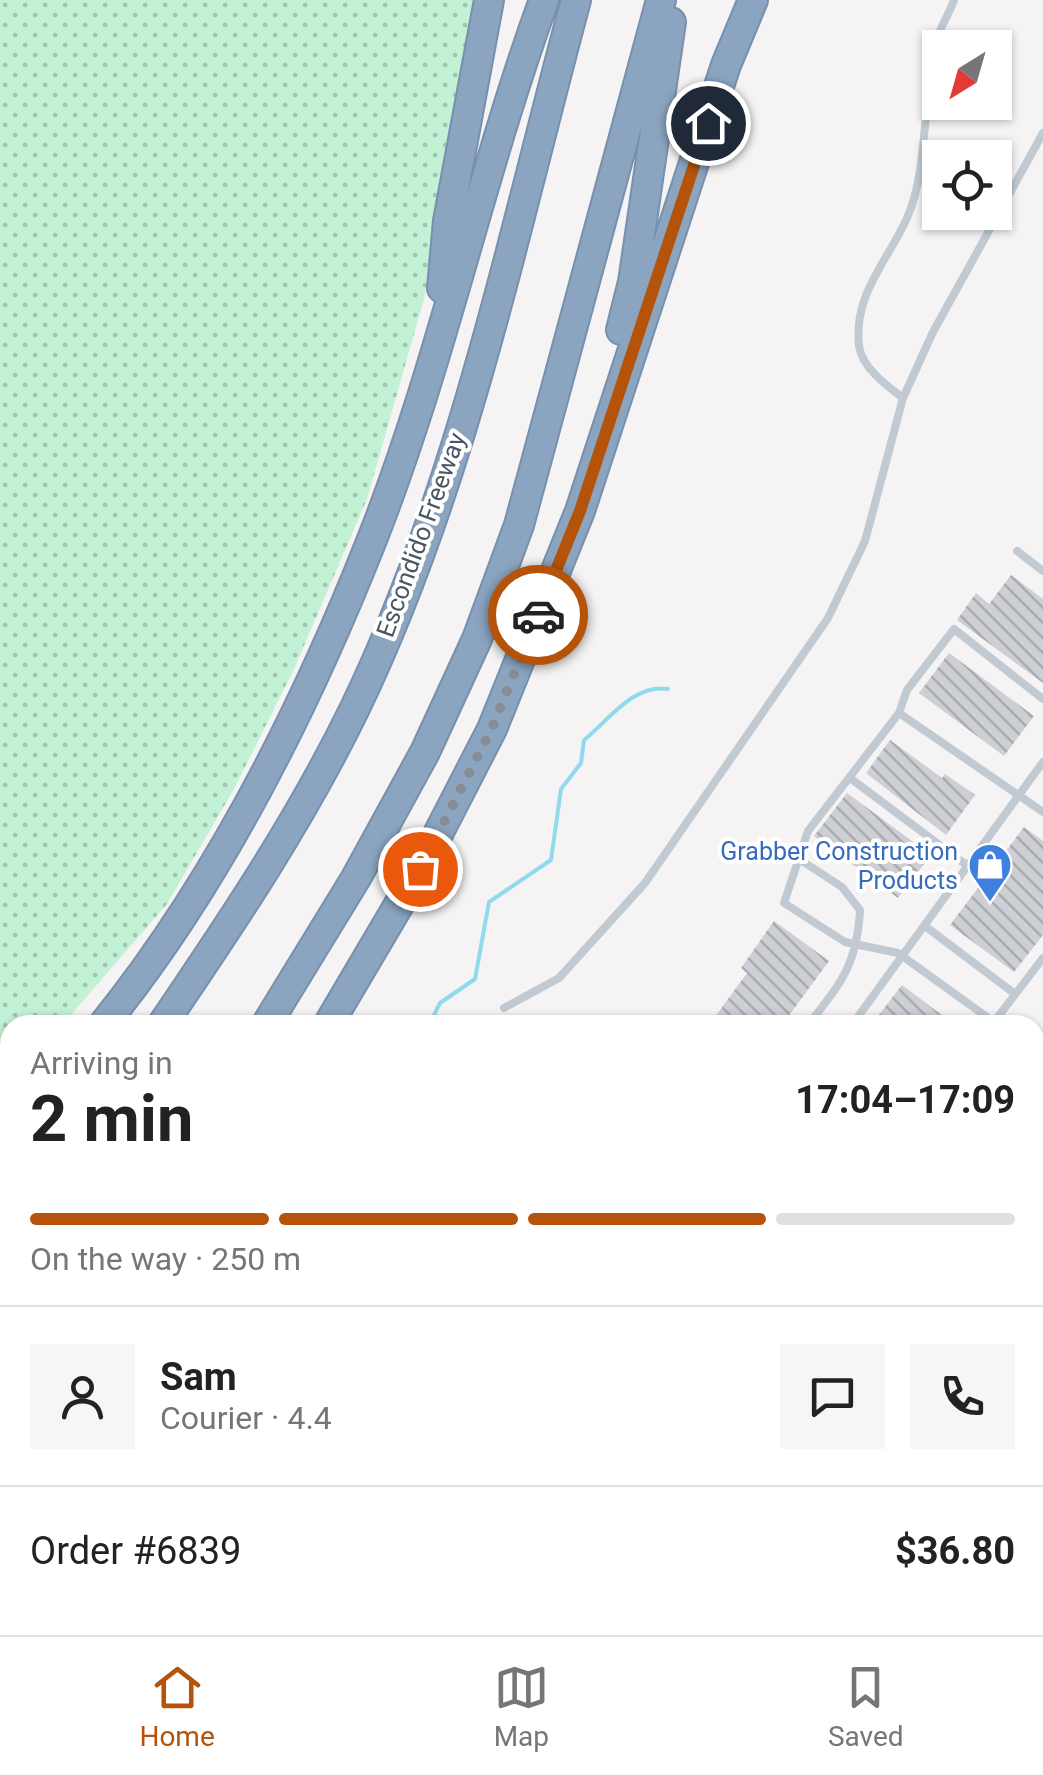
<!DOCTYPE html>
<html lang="en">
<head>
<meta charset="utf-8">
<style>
	:root { --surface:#fff; --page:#f6f6f6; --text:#222; --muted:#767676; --line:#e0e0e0; --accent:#b45309 }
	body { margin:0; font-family:Roboto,sans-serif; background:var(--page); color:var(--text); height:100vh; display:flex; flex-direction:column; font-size:38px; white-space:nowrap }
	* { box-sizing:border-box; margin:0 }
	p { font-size:32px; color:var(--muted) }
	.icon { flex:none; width:55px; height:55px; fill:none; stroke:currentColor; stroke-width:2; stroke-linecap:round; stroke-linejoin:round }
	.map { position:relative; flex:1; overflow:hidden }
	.panel { position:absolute; left:0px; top:1015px; width:1045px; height:620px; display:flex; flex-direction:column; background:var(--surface); border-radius:30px 30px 0 0; box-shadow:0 2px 8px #0004 }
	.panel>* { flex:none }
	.needle { width:65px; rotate:217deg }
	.buttons { position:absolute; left:922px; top:30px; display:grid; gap:20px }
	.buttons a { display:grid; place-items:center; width:90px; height:90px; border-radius:0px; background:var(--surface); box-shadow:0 2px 8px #0004; font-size:50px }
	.pin { position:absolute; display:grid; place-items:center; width:85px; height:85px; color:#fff; margin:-42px; border:5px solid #fff; border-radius:50%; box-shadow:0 2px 10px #0007 }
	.courier { position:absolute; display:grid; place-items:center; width:100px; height:100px; margin:-50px; border:8px solid #b45309; border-radius:50%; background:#fff; color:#222; box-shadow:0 2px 12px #0007 }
	.headline em { font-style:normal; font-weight:700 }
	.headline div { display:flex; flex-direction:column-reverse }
	.headline { display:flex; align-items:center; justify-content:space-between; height:170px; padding:0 30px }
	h1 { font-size:65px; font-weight:700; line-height:75px }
	.bar { display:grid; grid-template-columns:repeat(4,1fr); gap:15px 10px; align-content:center; height:120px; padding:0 30px }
	.bar i { height:12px; border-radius:8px; background:var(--line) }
	.bar .on { background:var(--accent) }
	.bar p { grid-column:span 4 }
	.line { display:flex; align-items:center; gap:25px; padding:0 30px; border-top:2px solid var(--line) }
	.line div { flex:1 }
	.round { display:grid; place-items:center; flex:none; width:105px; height:105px; border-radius:0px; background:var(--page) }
	.tabs { display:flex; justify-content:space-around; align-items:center; height:140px; border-top:2px solid var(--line); background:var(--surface); font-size:28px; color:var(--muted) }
	.tabs a { display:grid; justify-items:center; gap:5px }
	.tabs .on { color:var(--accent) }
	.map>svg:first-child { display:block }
	.grass { fill:url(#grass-dots) }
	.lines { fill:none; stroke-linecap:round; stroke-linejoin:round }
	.stream { stroke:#90daee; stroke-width:4 }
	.building { fill:url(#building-back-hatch) }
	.motorway-casing { stroke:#7690ad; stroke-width:32 }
	.service { stroke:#c1cad2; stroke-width:8 }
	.minor { stroke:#c1cad2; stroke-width:15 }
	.tertiary { stroke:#c1cad2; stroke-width:18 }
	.motorway { stroke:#8ba5c1; stroke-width:28 }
	.done { stroke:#868d94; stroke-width:10; stroke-dasharray:0 18 }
	.route { stroke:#b45309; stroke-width:12 }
	.labels { text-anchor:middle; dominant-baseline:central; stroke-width:8; stroke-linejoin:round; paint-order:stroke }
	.street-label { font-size:25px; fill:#4a5661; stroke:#fff }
	.shop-label { font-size:25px; fill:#366cbe; stroke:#fff; text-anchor:end }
</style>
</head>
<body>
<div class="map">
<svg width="1043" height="1635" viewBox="0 0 1043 1635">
	<defs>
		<pattern id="grass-dots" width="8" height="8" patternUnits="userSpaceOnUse" patternTransform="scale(2.5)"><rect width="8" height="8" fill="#c3f1d5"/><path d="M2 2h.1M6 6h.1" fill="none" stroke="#a0c6b0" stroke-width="1.8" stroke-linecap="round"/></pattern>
		<pattern id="building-back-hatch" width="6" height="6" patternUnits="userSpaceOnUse" patternTransform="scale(2.5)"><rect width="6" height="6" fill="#cdcfd5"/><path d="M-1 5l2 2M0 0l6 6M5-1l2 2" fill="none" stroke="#a8abb0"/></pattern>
	</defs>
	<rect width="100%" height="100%" fill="#f5f3f3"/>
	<path class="grass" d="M0,0H475L424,299L367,499L294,669L234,789L167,904L62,1025H10V1076L0,1085Z"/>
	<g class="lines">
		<path class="stream" d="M429,1025L440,1003L475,979L489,902L551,860L561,789L581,763L584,740C608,721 634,683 668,689"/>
	</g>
	<path class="building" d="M1011,575L1043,599V683L957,620L976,593L989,604Z
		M949,653L1034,716L1004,756L919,693Z
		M890,740L942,778L945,774L975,795L946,835L866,773Z
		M847,793L931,855L898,898L814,836Z
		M1024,827L1043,841V935L1014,972L950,925Z
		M774,921L829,961L782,1025H709L747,973L741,968Z
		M902,985L955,1025H871Z"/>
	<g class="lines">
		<defs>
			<path id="motorway" d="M442,288L448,221L489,0
				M621,330L633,282L671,22
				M103,1025C217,884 304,711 371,542C441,366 479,178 544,0
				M162,1025C232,922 300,821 355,708C462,486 512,237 576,0
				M266,1025L356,878L425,752L477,639L519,525L661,0
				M328,1025L420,869L492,729L580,511L726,65L753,0
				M0,1104L10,1095
				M0,1149L10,1138
				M0,1221L10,1210
				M0,1347L10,1338
				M0,1411L10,1401
				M0,1527L10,1534
				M17,1625L31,1635
				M133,1625L146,1635
				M329,1625L343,1635
				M424,1625L437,1635"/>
		</defs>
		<use href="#motorway" class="motorway-casing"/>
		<path class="service" d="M903,398C887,386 862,368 859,346C853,294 888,261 907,218C929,168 922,97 936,43C939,28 949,15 954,0
			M1017,551L1043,571
			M899,713L1043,812
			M850,778L969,867
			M799,859L842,887L860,910C857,965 841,983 808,1025
			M925,926L1015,994
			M504,1008L559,978L645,883L828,618L865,541L903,398L933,332L1043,133
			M994,1022L1043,958
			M852,1025L1043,762
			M998,1025L898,953L845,942L784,903L808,831L899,713L907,690L954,629L1043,699
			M1035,1287L1043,1293
			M1035,1422L1043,1428
			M1035,1533L1043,1525
			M701,1625L715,1635
			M770,1625L784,1635
			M856,1625L857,1635
			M687,1635L689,1625
			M955,1635L963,1625"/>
		<path class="minor" d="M1035,1241L1043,1236"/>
		<path class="tertiary" d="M1035,1069L1043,1049
			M1035,1189L1043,1209"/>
		<use href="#motorway" class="motorway"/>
	</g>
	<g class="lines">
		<path class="done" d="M420,869L492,728L538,615"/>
		<path class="route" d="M538,615L580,511L708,123"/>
	</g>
	<defs>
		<symbol id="shop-pin" viewBox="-11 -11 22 30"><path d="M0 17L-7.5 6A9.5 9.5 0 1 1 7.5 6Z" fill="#3f7fe0" stroke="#fff"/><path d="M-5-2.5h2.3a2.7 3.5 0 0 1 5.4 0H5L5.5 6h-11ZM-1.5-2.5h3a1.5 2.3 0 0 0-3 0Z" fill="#fff"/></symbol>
	</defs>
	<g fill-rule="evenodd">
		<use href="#shop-pin" x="965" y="840" width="50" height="68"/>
	</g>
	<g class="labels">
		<g class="street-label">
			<text transform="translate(421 535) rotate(-70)">Escondido Freeway</text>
		</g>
		<g class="shop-label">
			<text x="958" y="851">Grabber Construction<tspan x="958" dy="29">Products</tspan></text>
		</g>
	</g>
</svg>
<div class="buttons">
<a><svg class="needle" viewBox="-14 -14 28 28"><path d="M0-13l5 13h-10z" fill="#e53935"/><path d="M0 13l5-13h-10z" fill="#767676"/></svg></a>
<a><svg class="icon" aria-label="locate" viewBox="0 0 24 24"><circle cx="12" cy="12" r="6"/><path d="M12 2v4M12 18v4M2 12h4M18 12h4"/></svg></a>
</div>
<div class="pin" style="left:420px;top:869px;background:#ea580c"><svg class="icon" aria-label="bag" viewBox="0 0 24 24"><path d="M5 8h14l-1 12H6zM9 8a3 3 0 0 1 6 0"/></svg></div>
<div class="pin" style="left:708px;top:123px;background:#1f2937"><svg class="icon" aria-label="home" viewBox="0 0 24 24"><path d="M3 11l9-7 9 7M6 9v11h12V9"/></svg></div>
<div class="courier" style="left:538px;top:615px"><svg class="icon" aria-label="car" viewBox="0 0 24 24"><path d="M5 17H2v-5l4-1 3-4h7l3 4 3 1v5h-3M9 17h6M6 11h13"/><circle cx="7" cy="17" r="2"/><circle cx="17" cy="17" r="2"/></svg></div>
<section class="panel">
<div class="headline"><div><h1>2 min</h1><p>Arriving in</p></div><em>17:04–17:09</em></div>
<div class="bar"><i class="on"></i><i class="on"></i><i class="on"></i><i></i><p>On the way · 250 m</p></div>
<div class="line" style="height:180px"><a class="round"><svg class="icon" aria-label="person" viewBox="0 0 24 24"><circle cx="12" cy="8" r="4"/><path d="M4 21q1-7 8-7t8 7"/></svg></a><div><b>Sam</b><p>Courier · 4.4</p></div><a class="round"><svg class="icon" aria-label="chat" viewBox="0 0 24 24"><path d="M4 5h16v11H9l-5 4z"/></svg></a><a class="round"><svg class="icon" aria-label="phone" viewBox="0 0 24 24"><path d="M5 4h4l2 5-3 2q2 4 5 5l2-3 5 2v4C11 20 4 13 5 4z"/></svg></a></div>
<div class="line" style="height:130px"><div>Order #6839</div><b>$36.80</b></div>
</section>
</div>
<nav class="tabs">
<a class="on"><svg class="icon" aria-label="home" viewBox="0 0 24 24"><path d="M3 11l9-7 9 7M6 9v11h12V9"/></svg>Home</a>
<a><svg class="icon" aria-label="map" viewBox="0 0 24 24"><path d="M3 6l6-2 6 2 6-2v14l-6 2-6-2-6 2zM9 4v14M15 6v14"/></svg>Map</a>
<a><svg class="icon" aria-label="saved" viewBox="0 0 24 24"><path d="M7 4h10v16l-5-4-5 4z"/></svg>Saved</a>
</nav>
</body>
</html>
